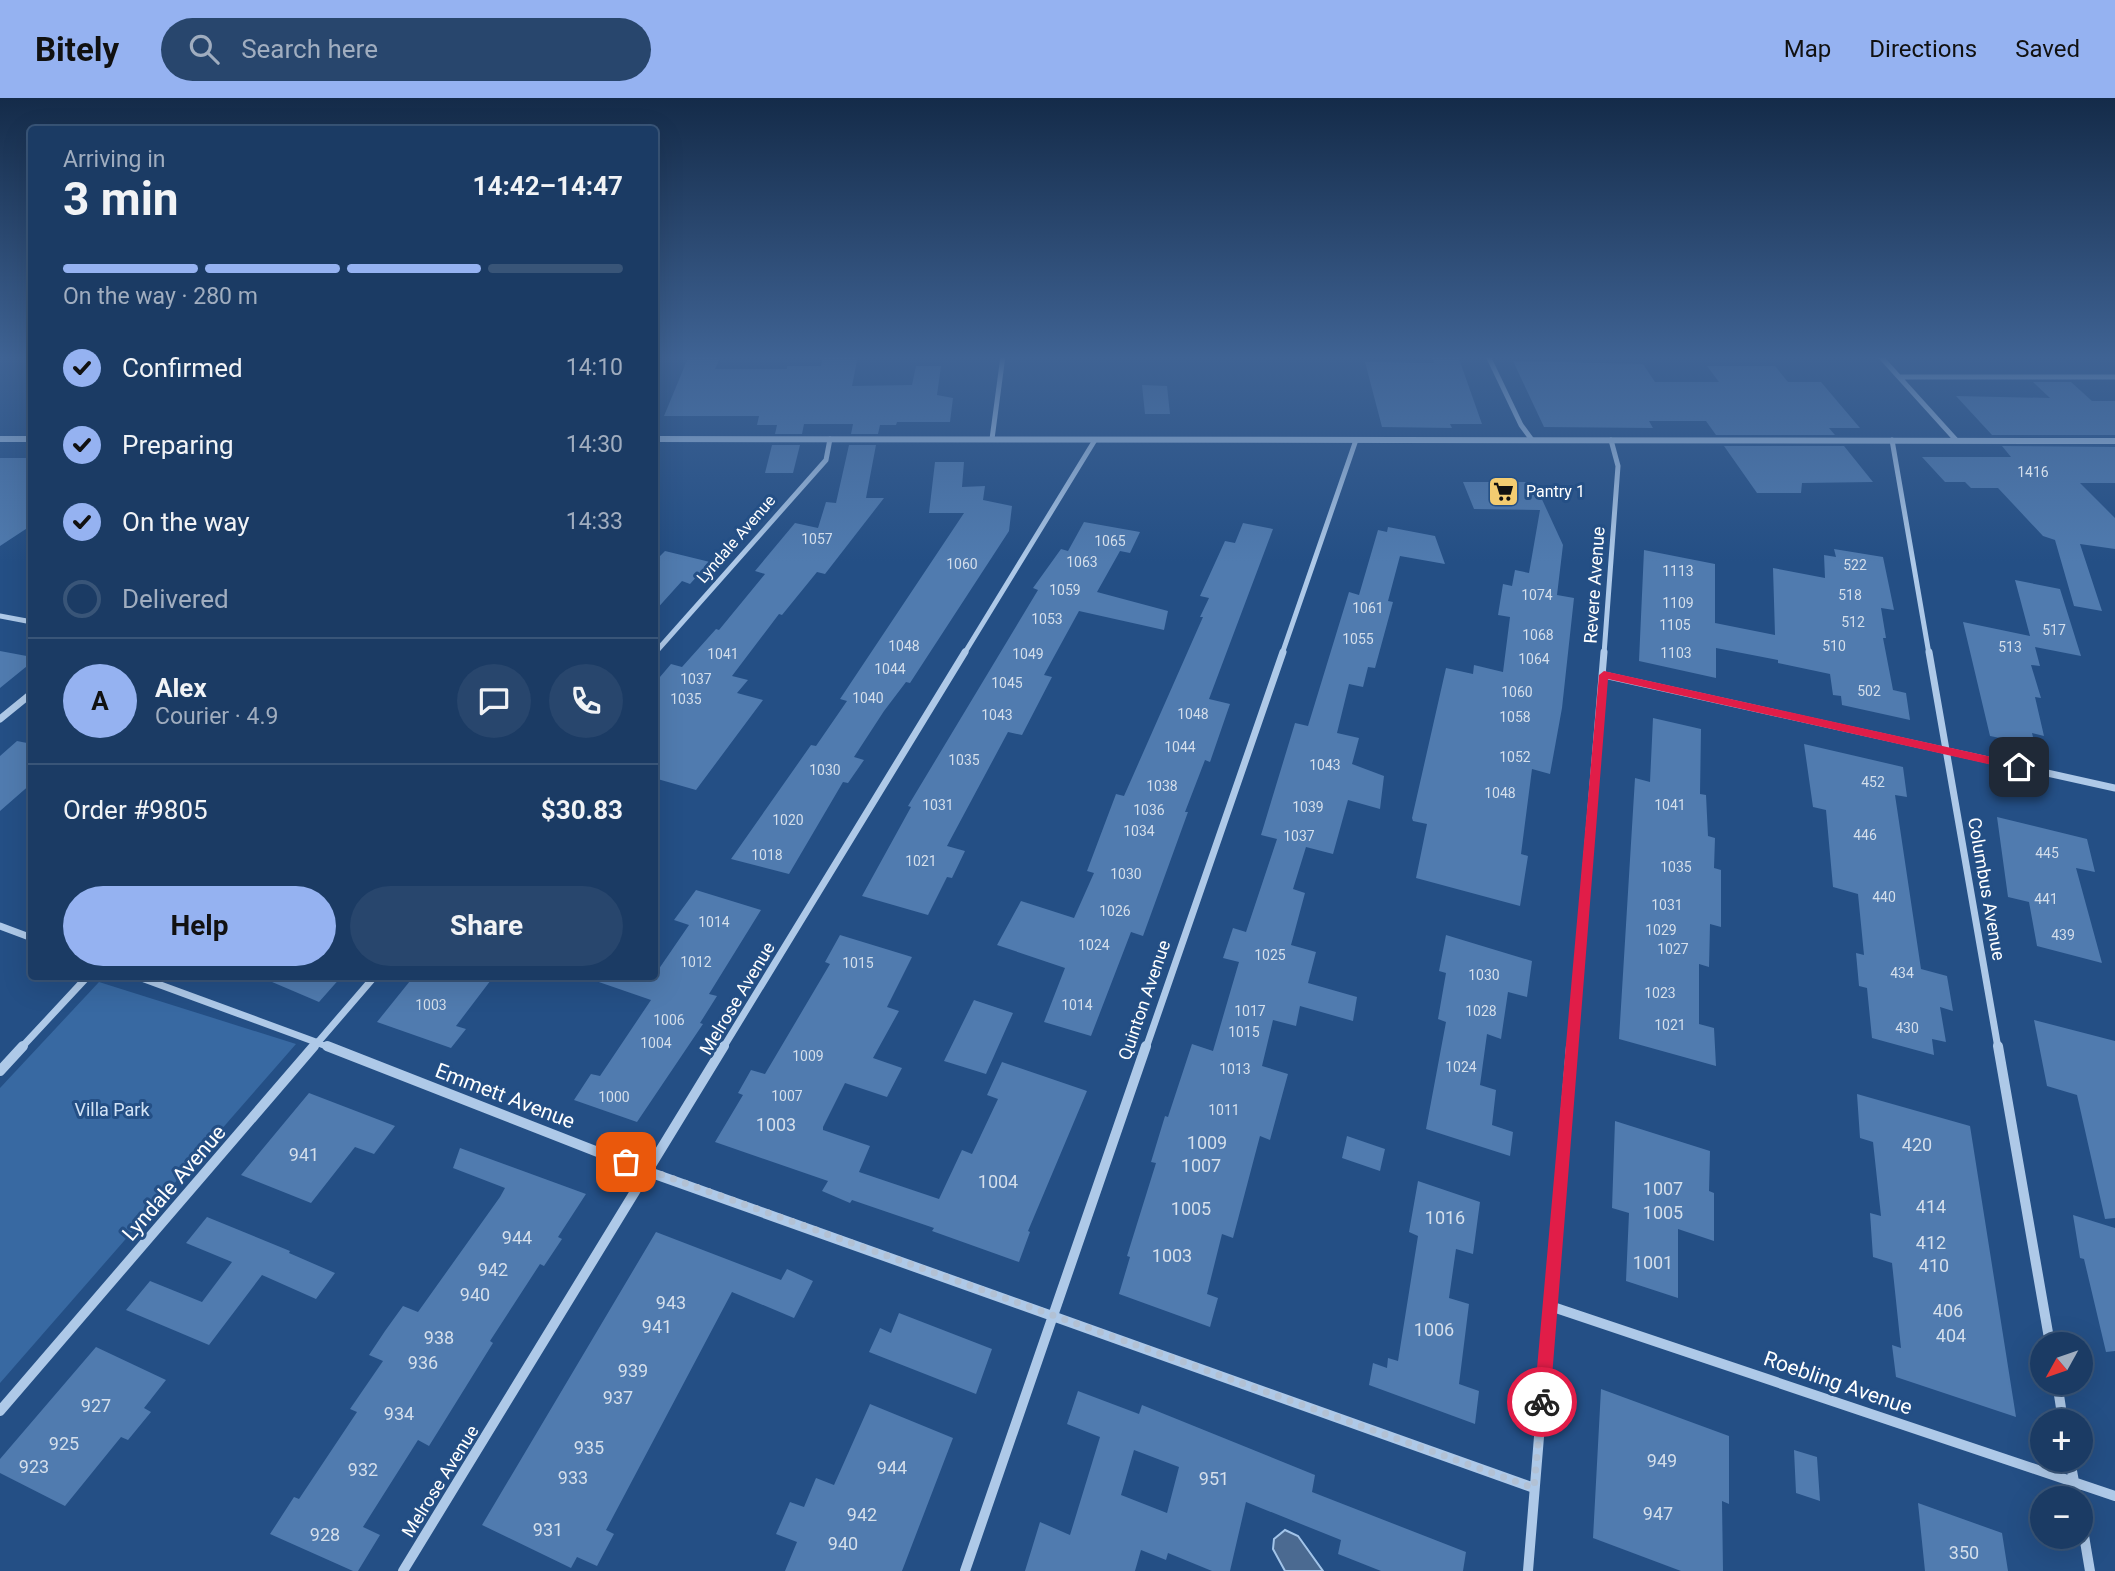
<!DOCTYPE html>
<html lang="en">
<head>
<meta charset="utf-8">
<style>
	:root { --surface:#1b3b64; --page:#28466d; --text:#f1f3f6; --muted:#a0adbf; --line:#395578; --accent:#95b2f1 }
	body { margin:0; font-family:Roboto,sans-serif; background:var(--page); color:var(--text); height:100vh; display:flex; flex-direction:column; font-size:26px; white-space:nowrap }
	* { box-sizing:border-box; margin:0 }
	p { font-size:23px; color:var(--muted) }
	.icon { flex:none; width:38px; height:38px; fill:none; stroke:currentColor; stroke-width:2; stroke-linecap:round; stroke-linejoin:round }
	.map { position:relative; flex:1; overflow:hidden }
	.details { position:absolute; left:28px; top:28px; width:630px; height:854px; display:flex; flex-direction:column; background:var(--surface); border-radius:7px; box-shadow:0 7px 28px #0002,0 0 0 2px var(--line) }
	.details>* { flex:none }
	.needle { width:46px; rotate:230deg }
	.controls { position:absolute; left:2030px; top:1234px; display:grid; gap:14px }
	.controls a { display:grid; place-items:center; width:63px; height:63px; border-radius:50%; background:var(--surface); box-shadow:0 7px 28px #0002,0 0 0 2px var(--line); font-size:35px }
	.pin { position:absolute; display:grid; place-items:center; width:60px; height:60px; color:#fff; margin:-30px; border-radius:14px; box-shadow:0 4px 10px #0006 }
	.courier { position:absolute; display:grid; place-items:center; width:70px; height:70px; margin:-35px; border:5px solid #e11d48; border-radius:50%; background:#fff; color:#222; box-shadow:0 2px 9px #0007 }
	.headline em { font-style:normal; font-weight:700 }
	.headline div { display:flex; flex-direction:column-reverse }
	.headline { display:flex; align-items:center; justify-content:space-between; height:119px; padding:0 35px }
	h1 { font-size:46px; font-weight:700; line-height:52px }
	.bar { display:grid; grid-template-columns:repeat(4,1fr); gap:10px 7px; align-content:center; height:84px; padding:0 35px }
	.bar i { height:9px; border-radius:5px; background:var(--line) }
	.bar .active { background:var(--accent) }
	.bar p { grid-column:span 4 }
	.line { display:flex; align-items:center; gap:18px; padding:0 35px; border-top:2px solid var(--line) }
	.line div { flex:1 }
	.round { display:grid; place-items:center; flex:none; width:74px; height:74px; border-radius:37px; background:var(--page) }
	ol { padding:0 35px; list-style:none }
	li { display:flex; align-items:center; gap:21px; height:77px }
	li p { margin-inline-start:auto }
	li .icon { padding:7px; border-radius:50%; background:var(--accent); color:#111; stroke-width:4 }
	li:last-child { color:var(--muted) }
	li i { width:38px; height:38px; border:4px solid var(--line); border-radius:50% }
	.cta { display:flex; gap:14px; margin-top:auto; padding:14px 35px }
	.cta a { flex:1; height:80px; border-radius:42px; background:var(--accent); color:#111; font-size:28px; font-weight:700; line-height:80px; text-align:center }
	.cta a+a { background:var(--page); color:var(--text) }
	header { display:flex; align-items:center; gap:42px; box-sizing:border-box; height:98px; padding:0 35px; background:var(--accent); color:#111 }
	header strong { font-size:33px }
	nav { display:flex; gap:38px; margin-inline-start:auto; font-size:24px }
	.search { width:490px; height:63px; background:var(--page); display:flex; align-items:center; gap:18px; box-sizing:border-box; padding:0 24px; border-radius:38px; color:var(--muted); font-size:26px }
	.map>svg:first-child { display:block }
	.green { fill:#3869a2 }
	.water { fill:#4b6a91; stroke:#a2c4e9; stroke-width:2 }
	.building { fill:#507baf; fill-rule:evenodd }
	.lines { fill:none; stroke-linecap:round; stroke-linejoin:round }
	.minor-far2 { stroke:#aec9e8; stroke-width:5 }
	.minor-far1 { stroke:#aec9e8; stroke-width:7 }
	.minor { stroke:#aec9e8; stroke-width:10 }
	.tertiary { fill:#aec9e8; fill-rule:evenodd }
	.route { fill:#e11d48 }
	.done { stroke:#b2c1d4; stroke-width:7; stroke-dasharray:0 12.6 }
	.labels { text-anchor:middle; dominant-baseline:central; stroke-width:6; stroke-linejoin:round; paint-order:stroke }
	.number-label { font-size:14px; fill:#d3deeb }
	.far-poi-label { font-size:16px; fill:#fff; stroke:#244f85; text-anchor:start }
	.far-street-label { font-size:16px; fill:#fff; stroke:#244f85 }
	.street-label { font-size:18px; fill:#fff; stroke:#244f85 }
	.park-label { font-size:18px; fill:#d2e3f6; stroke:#244f85 }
	.near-number-label { font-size:18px; fill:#d3deeb }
	.near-street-label { font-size:21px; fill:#fff; stroke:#244f85 }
</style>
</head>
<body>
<header>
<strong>Bitely</strong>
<div class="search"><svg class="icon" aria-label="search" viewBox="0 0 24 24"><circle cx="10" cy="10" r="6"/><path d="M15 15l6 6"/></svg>Search here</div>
<nav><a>Map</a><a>Directions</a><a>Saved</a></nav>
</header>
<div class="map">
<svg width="2115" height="1473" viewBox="0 0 2115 1473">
	<rect width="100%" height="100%" fill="#244f85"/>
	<path class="green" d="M99,884L296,946L0,1285V990Z"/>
	<path class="water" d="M1285,1432L1298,1438L1323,1473H1285L1273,1451L1274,1441Z"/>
	<path class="building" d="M823,258H858L852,288L912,287L916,268H941L937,297L953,300L950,324H897L896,327H880L878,336H851L853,326H804L802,336H775L777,327H757L759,318H664L688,260H720L715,271H787V268H821Z
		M1432,258H1458L1482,326H1450L1452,330L1382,329L1365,264L1434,265Z
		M1513,263L1643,266L1655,284H1719L1707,268H1775L1788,284H1821L1860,330H1829L1835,337H1716L1706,323H1649L1653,330L1544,329Z
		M2033,284H2071L2092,303H2115V337H1992L1956,298L2050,300Z
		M1142,287L1167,288L1170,316H1145Z
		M772,347H800L793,375H765Z
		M849,347H876L866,400H884L825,476L817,474L782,517L779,516L732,578L748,582L737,595L763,602L696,692L654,680V586L671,566L682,569L716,531L719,532L765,476L755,473L795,425L818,430L826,404L836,405Z
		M1724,348H1844L1873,384L1802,385L1801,395H1757Z
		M2002,348L2115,349V385H2080L2115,420V451L2080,446L2102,513L2074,508L2055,442L2043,438L1998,390H1971L1965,384H1945L1922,359H2011Z
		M0,360H32V427L0,448Z
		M935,364H964L962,389L985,388L983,402L1012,408L1009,433L910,585L906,584L884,613L854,659L864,662L848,685L843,684L789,776L731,761L811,647L816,648L847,603L840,601L964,415H929Z
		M1463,384H1534L1563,447L1557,497L1574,500L1562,610L1550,676L1532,671L1521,756L1528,758L1520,808L1416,780L1427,726L1413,723L1412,720L1446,570L1473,576L1474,567L1503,574L1510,519L1498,517L1503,486L1512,488L1515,472L1529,475L1540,412L1474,411Z
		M1084,424L1140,434L1130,455L1120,453L1097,494L1168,513L1164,532L1079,513L1044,577L1052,579L1022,637L1008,634L947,748L965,753L952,780L947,779L928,817L862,798L911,709L908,708L1038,492L1033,490L1061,451L1068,453Z
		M1243,425L1273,431L1209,601L1230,606L1210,664L1205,662L1185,714H1188L1143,838L1131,834L1091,938L1044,924L1065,870L997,847L1021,803L1074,820L1094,775L1087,773L1116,696L1124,698L1203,519H1200L1209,500L1200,498L1225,443L1235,445Z
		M1388,429L1435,438L1445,466L1400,458L1388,503L1393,504L1375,570L1368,569L1363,589L1349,586L1337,635L1359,640L1352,666L1384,678L1380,711L1348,702L1333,756L1306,749L1293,791L1305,795L1291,847L1316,854L1308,885L1357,899L1353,923L1300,908L1296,928L1273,922L1262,968L1288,976L1270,1042L1260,1038L1233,1140L1222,1136L1207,1196L1218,1200L1210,1229L1119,1196L1130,1159L1127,1158L1156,1065L1151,1064L1165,1018L1168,1019L1192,946L1213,953L1239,864L1223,860L1233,830L1246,834L1277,741L1261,737L1295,625L1308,628L1349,494L1359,497L1378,432L1387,434Z
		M1834,451L1883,459L1894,512L1881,510L1886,540H1883L1893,592L1906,595L1910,622L1842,607L1841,598L1833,597L1830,576L1778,565V562L1716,550V580L1639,563L1644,452L1715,466V525L1775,537L1773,470L1825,480L1824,457L1836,459Z
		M665,453L710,464L690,486L682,483L654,514V464Z
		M2015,482L2060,491L2081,558L2035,549L2040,568L2031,567L2041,600L2035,599L2044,638L2032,635L2035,647L1990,638L1963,524L2030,538Z
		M0,553L32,559V564L0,590Z
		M1653,620L1701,631L1700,696L1706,697L1708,738L1715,740L1714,770L1721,772V829L1710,826L1709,869L1699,866V926L1714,930L1716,968L1619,941L1635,680L1650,684Z
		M17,643L32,646V685L0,713V658Z
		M1804,646L1903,669L1907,699L1895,697L1921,871L1947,878L1953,913L1940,909L1946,944L1932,941L1934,957L1872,940L1867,890L1859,888L1856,855L1864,857L1858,796L1833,789L1826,712L1813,709Z
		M1997,719L2087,741L2095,774L2076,770L2102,865L2037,848L2029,804L2008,799Z
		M696,792L761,812L709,896L717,898L700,925L703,926L637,1024L574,1002L591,976L600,978L651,902L593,882L594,878H654L689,827L674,822Z
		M840,837L912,859L887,909L899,913L873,960L902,970L887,999L845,985L823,1029V1032L870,1048L859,1074L939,1101L962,1052L972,1056L998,1001L987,997L1002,964L1087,993L1028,1133L1030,1134L1019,1164L932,1133L934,1130L852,1102L850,1105L822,1093L828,1083L715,1044L743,997L738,995L751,972L765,976L830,866L825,864Z
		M1446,837L1532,863L1527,899L1508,894L1501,941L1487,936L1480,987L1496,992L1492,1027L1513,1034L1510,1058L1426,1031L1446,924L1438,921L1446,875L1439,873Z
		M258,878H342L319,904Z
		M414,878H494L456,928L466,931L451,950L377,924Z
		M974,902L1013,915L986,976L944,963Z
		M2034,922L2115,943V1120L2105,1121L2077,997L2047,988Z
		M309,995L395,1028L374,1056L355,1049L311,1105L241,1077Z
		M1857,996L1970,1028L2016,1319L1896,1279L1892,1247L1901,1250L1892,1165L1873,1159L1870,1115L1881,1118L1873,1044L1860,1040Z
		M1615,1023L1710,1053L1709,1093L1714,1095V1143L1678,1131V1200L1626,1183L1629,1115L1612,1110Z
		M1347,1038L1385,1051L1380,1073L1342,1060Z
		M460,1050L586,1096L558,1139L562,1141L544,1168L540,1166L490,1243L493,1245L429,1348L418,1342L363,1429L380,1437L358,1473H353L270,1436L294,1399L299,1401L357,1314L350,1311L383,1263L369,1257L385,1233L403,1208L418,1214L500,1099L505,1090L453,1070Z
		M1418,1083L1480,1104L1473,1156L1456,1151L1449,1200L1469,1206L1459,1286L1479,1293L1475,1326L1369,1287L1373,1265L1387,1270L1388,1260L1398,1263L1418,1138L1409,1134Z
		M2073,1117L2115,1130V1253L2106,1254L2084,1161L2080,1160Z
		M207,1119L290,1153L289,1155L335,1175L316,1201L262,1177L209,1247L126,1212L150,1183L202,1204L232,1164L186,1145Z
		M656,1134L781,1182L787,1171L813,1183L794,1220L732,1194L606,1432L614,1436L597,1468L577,1459L571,1470L482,1427Z
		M899,1215L992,1251L976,1296L869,1254L880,1230L891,1235Z
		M96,1249L166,1282L144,1310L151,1314L128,1342L121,1339L65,1408L0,1375V1361Z
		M1601,1291L1729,1338V1406L1722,1403L1723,1473H1681L1593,1440Z
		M1078,1293L1139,1316L1142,1307L1315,1377L1312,1394L1466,1454L1463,1473H1381L1338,1456L1341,1442L1246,1404L1230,1473H1212L1168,1455L1166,1462L1141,1452L1135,1473H1025L1040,1424L1070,1437L1100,1339L1067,1326ZM1134,1352L1179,1369L1167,1415L1121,1397Z
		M870,1306L953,1340L902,1473H785L797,1444L776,1436L790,1404L804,1409L816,1380L834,1387Z
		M1794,1352L1817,1359L1820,1403L1796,1395Z
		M1918,1405L2002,1435L2008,1473H1925Z"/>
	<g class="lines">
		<path class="minor-far2" d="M1488,258L1521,327L1532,342
			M1880,258L1956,342
			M1900,279H2115
			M992,341L1003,258
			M1892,342L1929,556
			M0,518L32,524
			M654,556L826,362L830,341
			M964,556L1095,342
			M1282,556L1356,342
			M1604,556L1618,368L1611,342"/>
		<path class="minor-far1" d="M1929,554L1998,950
			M1604,577L2115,690
			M0,621L32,595
			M0,828L32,840
			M136,878L332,950
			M21,950L88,878
			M313,950L375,878
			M723,950L965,554
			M1146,950L1283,554
			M1571,950L1604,554"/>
		<path class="minor" d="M327,948L649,1074L1534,1390
			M1998,948L2050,1246
			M0,973L23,948
			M1550,1208L2115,1398
			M2057,1284L2063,1323
			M0,1313L314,948
			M2070,1362L2077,1400
			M2081,1420L2090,1473
			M403,1473L724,948
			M965,1473L1146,948
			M1528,1473L1571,948"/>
		<path class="tertiary" d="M0,338H32V344H0Z
			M654,338L2115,340V346L654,344Z"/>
	</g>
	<linearGradient id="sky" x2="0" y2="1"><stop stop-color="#142b49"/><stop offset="0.56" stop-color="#3f6394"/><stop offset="1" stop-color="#3f6394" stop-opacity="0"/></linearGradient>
	<rect width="2115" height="464" fill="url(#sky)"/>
	<path class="route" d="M1604,573L2019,665L2024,669L2019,673L1608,581L1550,1304L1542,1312L1534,1304L1599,577Z"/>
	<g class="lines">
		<path class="done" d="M626,1064L1534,1390L1542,1304"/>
	</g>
	<defs>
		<symbol id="supermarket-square" viewBox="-11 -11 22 22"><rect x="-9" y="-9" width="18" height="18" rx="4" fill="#f3cc71" stroke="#244f85"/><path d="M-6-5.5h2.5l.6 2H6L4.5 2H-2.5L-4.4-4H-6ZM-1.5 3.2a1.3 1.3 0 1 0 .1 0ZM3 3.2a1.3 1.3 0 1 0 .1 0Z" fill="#111"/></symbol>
	</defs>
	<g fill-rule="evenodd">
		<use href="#supermarket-square" x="1486" y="376" width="35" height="35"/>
	</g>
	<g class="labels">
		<g class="number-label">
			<text x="2033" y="374">1416</text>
			<text x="817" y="441">1057</text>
			<text x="1110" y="443">1065</text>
			<text x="1082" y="464">1063</text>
			<text x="962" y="466">1060</text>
			<text x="1855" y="467">522</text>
			<text x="1678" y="473">1113</text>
			<text x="1065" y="492">1059</text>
			<text x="1537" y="497">1074</text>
			<text x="1850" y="497">518</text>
			<text x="1678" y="505">1109</text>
			<text x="1368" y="510">1061</text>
			<text x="1047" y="521">1053</text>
			<text x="1853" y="524">512</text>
			<text x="1675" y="527">1105</text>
			<text x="2054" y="532">517</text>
			<text x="1538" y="537">1068</text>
			<text x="1358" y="541">1055</text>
			<text x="904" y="548">1048</text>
			<text x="1834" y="548">510</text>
			<text x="2010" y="549">513</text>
			<text x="1676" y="555">1103</text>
			<text x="723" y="556">1041</text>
			<text x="1028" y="556">1049</text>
			<text x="1534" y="561">1064</text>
			<text x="890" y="571">1044</text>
			<text x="696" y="581">1037</text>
			<text x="1007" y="585">1045</text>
			<text x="1869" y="593">502</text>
			<text x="1517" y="594">1060</text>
			<text x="868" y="600">1040</text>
			<text x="686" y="601">1035</text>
			<text x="1193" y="616">1048</text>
			<text x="997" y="617">1043</text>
			<text x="1515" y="619">1058</text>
			<text x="1180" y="649">1044</text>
			<text x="1515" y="659">1052</text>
			<text x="964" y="662">1035</text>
			<text x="1325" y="667">1043</text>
			<text x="825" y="672">1030</text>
			<text x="1873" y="684">452</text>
			<text x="1162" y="688">1038</text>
			<text x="1500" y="695">1048</text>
			<text x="938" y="707">1031</text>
			<text x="1670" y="707">1041</text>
			<text x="1308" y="709">1039</text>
			<text x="1149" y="712">1036</text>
			<text x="788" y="722">1020</text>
			<text x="1139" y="733">1034</text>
			<text x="1865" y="737">446</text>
			<text x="1299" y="738">1037</text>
			<text x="2047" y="755">445</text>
			<text x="767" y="757">1018</text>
			<text x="921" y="763">1021</text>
			<text x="1676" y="769">1035</text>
			<text x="1126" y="776">1030</text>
			<text x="1884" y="799">440</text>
			<text x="2046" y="801">441</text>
			<text x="1667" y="807">1031</text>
			<text x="1115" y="813">1026</text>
			<text x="714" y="824">1014</text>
			<text x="1661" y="832">1029</text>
			<text x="2063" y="837">439</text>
			<text x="1094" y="847">1024</text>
			<text x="1673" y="851">1027</text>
			<text x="1270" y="857">1025</text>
			<text x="696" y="864">1012</text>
			<text x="858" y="865">1015</text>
			<text x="1902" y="875">434</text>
			<text x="1484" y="877">1030</text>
			<text x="1660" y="895">1023</text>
			<text x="431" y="907">1003</text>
			<text x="1077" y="907">1014</text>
			<text x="1250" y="913">1017</text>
			<text x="1481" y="913">1028</text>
			<text x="669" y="922">1006</text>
			<text x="1670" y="927">1021</text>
			<text x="1907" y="930">430</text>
			<text x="1244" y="934">1015</text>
			<text x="656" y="945">1004</text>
			<text x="808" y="958">1009</text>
			<text x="1461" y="969">1024</text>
			<text x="1235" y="971">1013</text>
			<text x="787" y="998">1007</text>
			<text x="614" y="999">1000</text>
			<text x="1224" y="1012">1011</text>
		</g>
		<g class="far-poi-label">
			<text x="1526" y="393">Pantry 1</text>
		</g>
		<g class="far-street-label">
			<text transform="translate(736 441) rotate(-49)">Lyndale Avenue</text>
		</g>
		<g class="street-label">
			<text transform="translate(1594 487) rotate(-86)">Revere Avenue</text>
			<text transform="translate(1987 791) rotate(80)">Columbus Avenue</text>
			<text transform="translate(737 900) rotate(-59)">Melrose Avenue</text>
			<text transform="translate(1144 902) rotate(-71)">Quinton Avenue</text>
			<text transform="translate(440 1383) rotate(-58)">Melrose Avenue</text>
		</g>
		<g class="park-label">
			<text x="112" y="1011">Villa Park</text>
		</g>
		<g class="near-number-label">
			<text x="776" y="1026">1003</text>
			<text x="1207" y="1044">1009</text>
			<text x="1917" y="1046">420</text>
			<text x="304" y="1056">941</text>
			<text x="1201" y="1067">1007</text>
			<text x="998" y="1083">1004</text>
			<text x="1663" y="1090">1007</text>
			<text x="1931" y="1108">414</text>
			<text x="1191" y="1110">1005</text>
			<text x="1663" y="1114">1005</text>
			<text x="1445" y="1119">1016</text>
			<text x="517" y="1139">944</text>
			<text x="1931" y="1144">412</text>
			<text x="1172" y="1157">1003</text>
			<text x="1653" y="1164">1001</text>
			<text x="1934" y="1167">410</text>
			<text x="493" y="1171">942</text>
			<text x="475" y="1196">940</text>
			<text x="671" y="1204">943</text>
			<text x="1948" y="1212">406</text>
			<text x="657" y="1228">941</text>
			<text x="1434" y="1231">1006</text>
			<text x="1951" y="1237">404</text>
			<text x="439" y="1239">938</text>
			<text x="423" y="1264">936</text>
			<text x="633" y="1272">939</text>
			<text x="618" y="1299">937</text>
			<text x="96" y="1307">927</text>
			<text x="399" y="1315">934</text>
			<text x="64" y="1345">925</text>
			<text x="589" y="1349">935</text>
			<text x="1662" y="1362">949</text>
			<text x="34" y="1368">923</text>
			<text x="892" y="1369">944</text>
			<text x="363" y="1371">932</text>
			<text x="573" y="1379">933</text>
			<text x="1214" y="1380">951</text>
			<text x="1658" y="1415">947</text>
			<text x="862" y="1416">942</text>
			<text x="548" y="1431">931</text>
			<text x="325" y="1436">928</text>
			<text x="843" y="1445">940</text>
			<text x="1964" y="1454">350</text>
		</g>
		<g class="near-street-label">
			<text transform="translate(505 998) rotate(21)">Emmett Avenue</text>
			<text transform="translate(174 1085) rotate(-49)">Lyndale Avenue</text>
			<text transform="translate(1838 1285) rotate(19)">Roebling Avenue</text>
		</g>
	</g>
</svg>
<div class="controls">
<a><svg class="needle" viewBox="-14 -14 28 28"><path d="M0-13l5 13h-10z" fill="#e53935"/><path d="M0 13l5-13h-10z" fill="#a0adbf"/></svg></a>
<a>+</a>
<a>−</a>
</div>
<div class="pin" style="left:626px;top:1064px;background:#ea580c"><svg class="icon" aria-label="bag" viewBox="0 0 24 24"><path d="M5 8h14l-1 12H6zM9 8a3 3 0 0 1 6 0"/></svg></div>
<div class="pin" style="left:2019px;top:669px;background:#1f2937"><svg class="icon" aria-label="home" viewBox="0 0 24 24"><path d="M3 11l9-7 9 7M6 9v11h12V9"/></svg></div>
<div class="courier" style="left:1542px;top:1304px"><svg class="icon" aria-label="bike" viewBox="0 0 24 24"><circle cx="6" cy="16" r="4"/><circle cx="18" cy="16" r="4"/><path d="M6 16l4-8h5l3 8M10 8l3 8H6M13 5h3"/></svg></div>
<section class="details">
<div class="headline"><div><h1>3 min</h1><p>Arriving in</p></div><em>14:42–14:47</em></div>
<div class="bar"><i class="active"></i><i class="active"></i><i class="active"></i><i></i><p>On the way · 280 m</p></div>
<ol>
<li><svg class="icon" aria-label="check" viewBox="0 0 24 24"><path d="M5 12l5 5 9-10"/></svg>Confirmed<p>14:10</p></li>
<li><svg class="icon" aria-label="check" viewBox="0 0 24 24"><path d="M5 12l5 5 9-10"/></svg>Preparing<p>14:30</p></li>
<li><svg class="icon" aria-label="check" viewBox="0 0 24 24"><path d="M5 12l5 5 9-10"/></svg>On the way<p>14:33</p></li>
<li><i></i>Delivered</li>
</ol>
<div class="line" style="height:126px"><b class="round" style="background:var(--accent);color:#111">A</b><div><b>Alex</b><p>Courier · 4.9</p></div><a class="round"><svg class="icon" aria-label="chat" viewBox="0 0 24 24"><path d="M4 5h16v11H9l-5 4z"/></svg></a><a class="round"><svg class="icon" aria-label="phone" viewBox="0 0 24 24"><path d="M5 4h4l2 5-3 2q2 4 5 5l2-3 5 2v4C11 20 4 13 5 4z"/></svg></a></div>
<div class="line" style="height:91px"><div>Order #9805</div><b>$30.83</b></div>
<div class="cta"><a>Help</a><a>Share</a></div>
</section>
</div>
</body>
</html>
